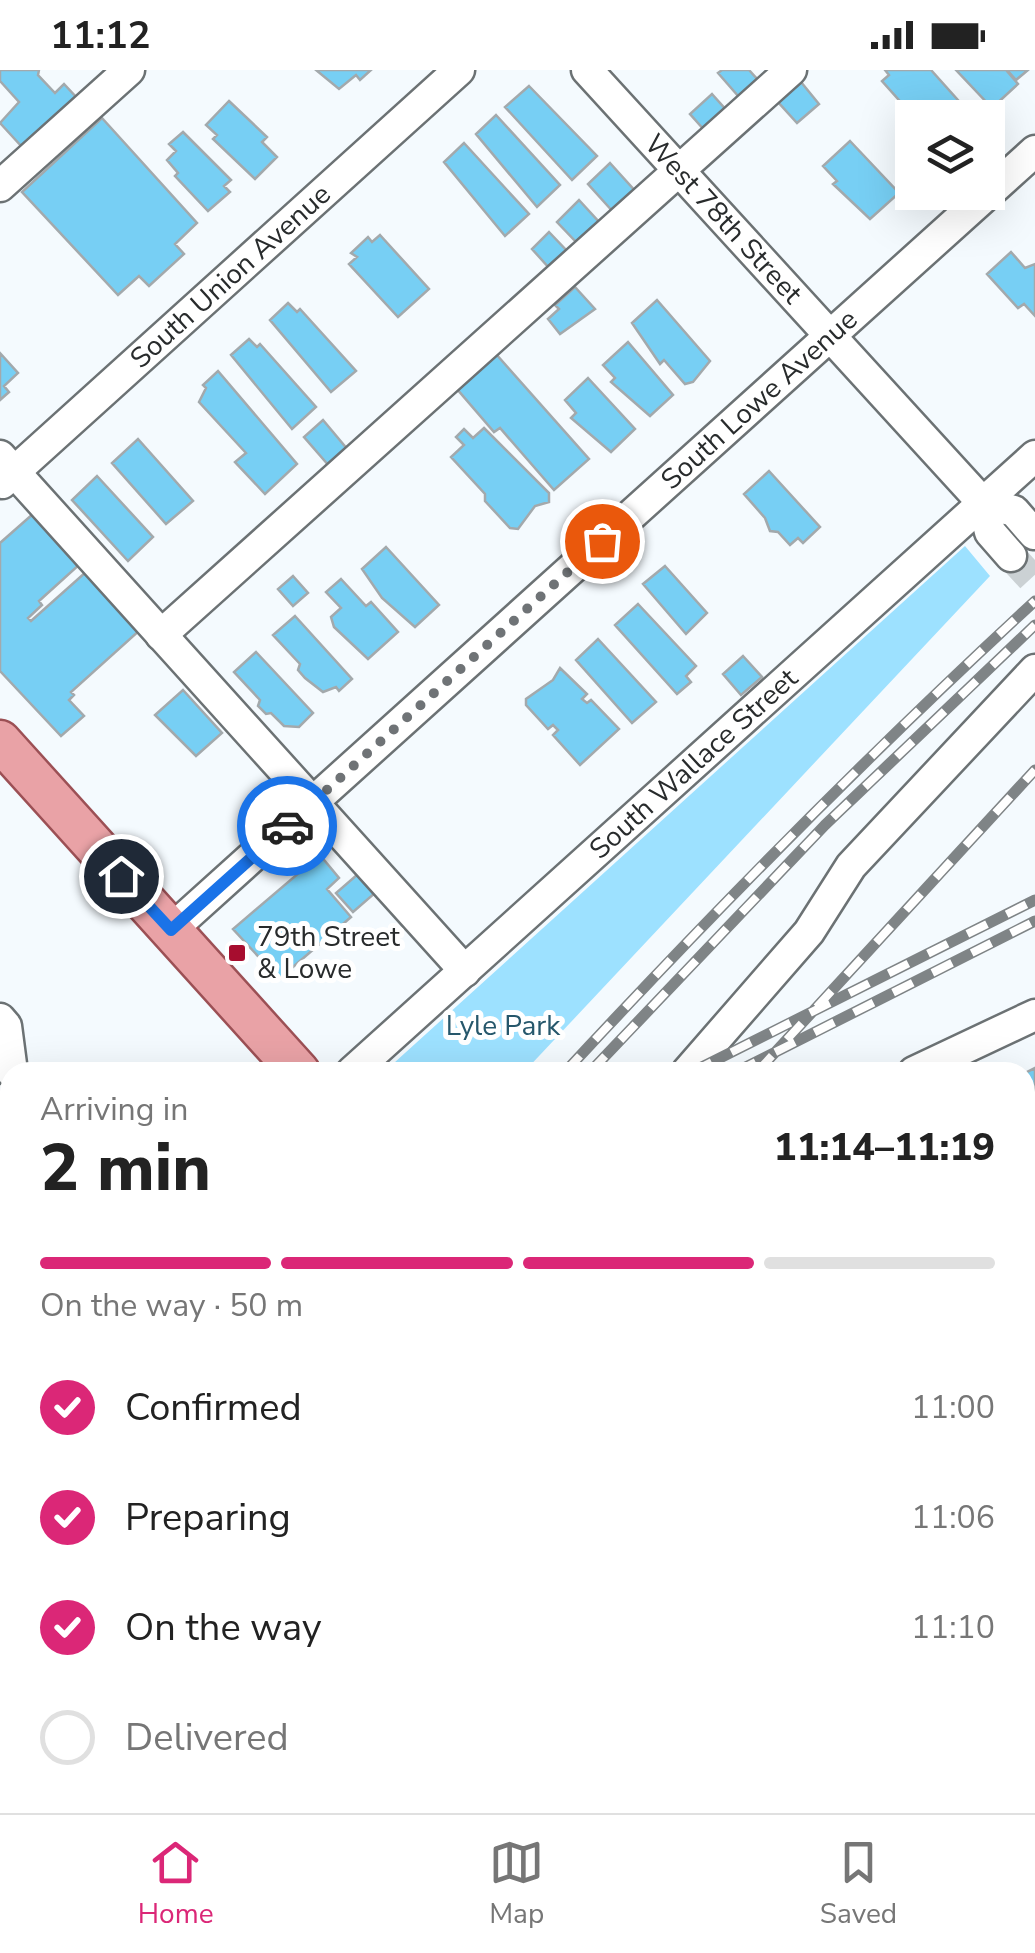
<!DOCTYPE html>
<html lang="en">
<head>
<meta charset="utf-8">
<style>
	:root { --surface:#fff; --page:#f6f6f6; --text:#222; --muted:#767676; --line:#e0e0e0; --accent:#db2777 }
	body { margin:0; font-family:"Nunito Sans",sans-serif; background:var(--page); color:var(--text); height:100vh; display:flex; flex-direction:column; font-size:38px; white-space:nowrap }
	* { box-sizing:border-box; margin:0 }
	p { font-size:32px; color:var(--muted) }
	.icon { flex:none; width:55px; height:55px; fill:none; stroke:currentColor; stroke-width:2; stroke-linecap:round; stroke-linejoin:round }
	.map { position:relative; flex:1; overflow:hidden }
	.side { position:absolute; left:0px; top:992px; width:1035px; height:752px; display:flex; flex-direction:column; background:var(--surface); border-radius:30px 30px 0 0; box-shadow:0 10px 40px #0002 }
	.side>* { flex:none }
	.buttons { position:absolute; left:895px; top:30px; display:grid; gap:20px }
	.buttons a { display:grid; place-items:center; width:110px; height:110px; border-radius:0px; background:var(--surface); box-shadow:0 10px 40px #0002; font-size:50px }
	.pin { position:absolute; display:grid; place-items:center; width:85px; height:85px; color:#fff; margin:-42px; border:5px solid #fff; border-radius:50%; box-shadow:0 2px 10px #0007 }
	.courier { position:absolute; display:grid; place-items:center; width:100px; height:100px; margin:-50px; border:8px solid #1a73e8; border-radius:50%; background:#fff; color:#222; box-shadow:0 2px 12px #0007 }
	.headline em { font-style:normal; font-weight:800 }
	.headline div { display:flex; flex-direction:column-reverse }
	.headline { display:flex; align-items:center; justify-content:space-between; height:170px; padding:0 40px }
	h1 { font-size:65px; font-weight:800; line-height:75px }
	.bar { display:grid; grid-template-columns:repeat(4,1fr); gap:15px 10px; align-content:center; height:120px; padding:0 40px }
	.bar i { height:12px; border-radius:8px; background:var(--line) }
	.bar .current { background:var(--accent) }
	.bar p { grid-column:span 4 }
	ol { padding:0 40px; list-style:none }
	li { display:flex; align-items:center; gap:30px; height:110px }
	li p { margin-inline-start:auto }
	li .icon { padding:10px; border-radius:50%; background:var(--accent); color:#fff; stroke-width:4 }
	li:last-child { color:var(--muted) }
	li i { width:55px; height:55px; border:5px solid var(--line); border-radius:50% }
	.status { display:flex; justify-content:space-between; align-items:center; height:70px; padding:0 50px; background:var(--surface); direction:ltr }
	.status svg { height:28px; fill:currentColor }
	.dock { display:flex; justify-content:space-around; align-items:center; height:140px; border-top:2px solid var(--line); background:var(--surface); font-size:28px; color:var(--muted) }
	.dock a { display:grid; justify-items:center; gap:5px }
	.dock .current { color:var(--accent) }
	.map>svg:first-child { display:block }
	.green { fill:#9de1ff }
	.water { fill:#39b7e5 }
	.building { fill:#77cff4; stroke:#a3a9ac; stroke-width:2.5 }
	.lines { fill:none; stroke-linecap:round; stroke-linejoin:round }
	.minor-tunnel { stroke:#cbd1d4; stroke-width:30; stroke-dasharray:30 15; stroke-linecap:butt }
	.minor-casing { stroke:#6c7274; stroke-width:35 }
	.major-casing { stroke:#9c5055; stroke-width:45 }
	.minor { stroke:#fff; stroke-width:30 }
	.major { stroke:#e9a2a6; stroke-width:40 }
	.rail-casing { stroke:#7f8486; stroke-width:11 }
	.rail { stroke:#fff; stroke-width:8; stroke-dasharray:22; stroke-linecap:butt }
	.done { stroke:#6f7376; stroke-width:10; stroke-dasharray:0 18 }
	.route { stroke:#1a73e8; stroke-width:12 }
	.poi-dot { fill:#a70d2f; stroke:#fff; stroke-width:4 }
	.labels { text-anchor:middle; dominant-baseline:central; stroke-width:10; stroke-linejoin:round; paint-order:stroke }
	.street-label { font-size:28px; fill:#282b2c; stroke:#fff }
	.poi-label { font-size:28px; fill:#282b2c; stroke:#fff; text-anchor:start }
	.park-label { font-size:28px; fill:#26576b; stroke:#fff }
</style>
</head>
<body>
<div class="status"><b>11:12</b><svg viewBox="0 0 49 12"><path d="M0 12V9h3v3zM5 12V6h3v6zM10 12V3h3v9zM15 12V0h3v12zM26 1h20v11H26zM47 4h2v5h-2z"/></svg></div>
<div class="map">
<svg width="1035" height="1743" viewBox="0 0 1035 1743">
	<rect width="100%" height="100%" fill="#f4fafe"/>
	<path class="green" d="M965,476L990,506L524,1002H384Z
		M1025,1193L1035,1204V1429L1025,1416Z
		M680,1735H900L907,1743H687Z"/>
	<path class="water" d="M1025,1233L1035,1245V1364L1025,1354Z"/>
	<path class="building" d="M0,0H39L38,5L55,23L64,14L77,28L23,78L0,53L19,32L0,11Z
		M316,0H371L360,10L356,5L339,19Z
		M722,0H749L758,10L739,27L718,3Z
		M885,0H931L974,48H915L882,11L889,5Z
		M956,0H1006L1018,14L992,38Z
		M1007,0H1028L1016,10Z
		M801,12L819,34L797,53L778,32Z
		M529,16L597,86L572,110L505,37Z
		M712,24L728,42L706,62L690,44Z
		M229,31L267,67L262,72L277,87L255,109L213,69L217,65L206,55Z
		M496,45L560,115L537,137L476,64Z
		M102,48L197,153L175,174L184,184L149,216L139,206L118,225L22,122Z
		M183,62L231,110L224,116L230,122L208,141L175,106L178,103L167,90L176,81L169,74Z
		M850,71L899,123L870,149L833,114L837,111L823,96Z
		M464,73L529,144L505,166L444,92Z
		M610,93L637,123L615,144L588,114Z
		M579,130L600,153L578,174L557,152Z
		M549,162L568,182L550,199L532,179Z
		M380,165L429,219L398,247L349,194L357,187L351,183L368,167L372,172Z
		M1011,182L1025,198L1035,194V246L1024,234L1018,238L987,204Z
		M575,217L595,239L560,264L548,249L559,239L555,235Z
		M657,230L710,291L693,312L685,314L664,290L660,294L632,253Z
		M288,233L297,242L300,239L356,301L331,322L270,250Z
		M249,269L257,277L260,274L316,337L292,359L231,285Z
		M628,272L673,325L650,346L611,312L615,308L603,295Z
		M0,283L18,303L4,316L9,322L0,330Z
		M496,284L589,389L554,420L500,358L494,362L457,319Z
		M218,301L297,394L265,424L235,392L246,383L199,332L206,318L203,315Z
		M588,308L635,359L611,382L571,348L576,343L565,330Z
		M323,350L348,380L330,397L304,367Z
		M484,358L549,423V432L535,436L518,459L510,458L485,431V424L451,387L464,375L456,367L464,359L473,368Z
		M138,369L193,431L166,454L112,393Z
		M769,401L820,457L803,473L798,468L790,475L778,462L770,461L765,448L744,424Z
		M97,406L153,467L128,491L72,430Z
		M34,443L80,494L39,531L42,535L28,548L31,551L87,501L140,560L71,622L74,625L69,630L84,646L61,666L0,601V473Z
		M386,477L439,535L415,557L382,528L362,499Z
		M665,496L707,543L686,564L643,514Z
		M293,506L308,523L293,536L278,519Z
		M341,509L366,536L371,532L398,562L368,589L334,557L331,547L341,538L326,522Z
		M638,534L696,596L686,606L691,612L677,624L615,555Z
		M295,546L352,609L339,621L336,617L323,622L305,608L298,600L300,594L273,565Z
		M598,569L656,632L632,653L576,590Z
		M256,582L313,643L299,657L284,656L271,643L266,644L258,636L260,630L234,602Z
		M743,586L762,607L741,625L723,604Z
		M560,598L587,624L582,629L587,633L591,630L619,659L580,695L553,665L558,660L553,655L548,659L526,635V629L553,610Z
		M183,620L222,663L196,686L155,645Z
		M320,785L339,808L327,819L351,847L279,909L233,859Z
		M358,804L375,823L353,842L336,823Z
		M1035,998V1044L1025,1049V1003Z
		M3,1108L10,1116V1160L0,1149Z
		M0,1162L10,1174V1191L0,1200Z
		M330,1735H351L358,1743H323Z
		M621,1735H643L650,1743H614Z"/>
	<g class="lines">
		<path class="minor-tunnel" d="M1011,486L1035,512"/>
		<defs>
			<g id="minor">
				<path id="s1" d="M587,0L983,433L990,462L1011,486"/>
				<path d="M0,116L129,0"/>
				<path d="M0,386L465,901"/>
				<path id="s2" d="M2,413L459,0"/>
				<path d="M983,433L1014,441L1034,464"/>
				<path d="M161,565L791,0"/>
				<path id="s3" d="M171,860L1035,81"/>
				<path d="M0,949L6,956L12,1002"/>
				<path id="s4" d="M352,1002L1035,386"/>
				<path d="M687,1002L809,862L851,796L1035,600"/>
				<path d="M914,1002L1035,945"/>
				<path d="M1025,1163L1035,1176"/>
				<path d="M1025,1443L1035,1456"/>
				<path d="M1025,1655L1035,1665"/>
				<path d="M671,1735L679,1743"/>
				<path d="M9,1743L18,1735"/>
				<path d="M152,1743L161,1735"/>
				<path d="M523,1743L532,1735"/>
			</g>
			<path id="major" d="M0,671L299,1002
				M968,1735L975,1743"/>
		</defs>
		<use href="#minor" class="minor-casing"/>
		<use href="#major" class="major-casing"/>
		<use href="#minor" class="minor"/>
		<use href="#major" class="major"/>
		<defs>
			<path id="rail" d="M565,1002C716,839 871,682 1035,531
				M590,1002L825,755L1035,555
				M692,1002L1035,830
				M736,1002L1035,851
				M757,1002L1035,700
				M0,1332L10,1327
				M0,1352L10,1348
				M0,1624L10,1613
				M0,1652L10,1641
				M76,1743L83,1735"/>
		</defs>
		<use href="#rail" class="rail-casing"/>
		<use href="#rail" class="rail"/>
	</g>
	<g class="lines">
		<path class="done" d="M287,756L602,471"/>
		<path class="route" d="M121,806L171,860L287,756"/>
	</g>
	<rect class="poi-dot" x="227" y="873" width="20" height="20" rx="5"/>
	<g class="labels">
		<g class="street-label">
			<text stroke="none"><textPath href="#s1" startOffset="202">West 78th Street</textPath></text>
			<text stroke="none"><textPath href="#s2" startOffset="308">South Union Avenue</textPath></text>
			<text stroke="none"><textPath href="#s3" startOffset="792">South Lowe Avenue</textPath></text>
			<text stroke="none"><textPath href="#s4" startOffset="460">South Wallace Street</textPath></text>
		</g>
		<g class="poi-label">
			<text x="257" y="867">79th Street<tspan x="257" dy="32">&amp; Lowe</tspan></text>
		</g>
		<g class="park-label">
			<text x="503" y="956">Lyle Park</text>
		</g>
	</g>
</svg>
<div class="buttons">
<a><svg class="icon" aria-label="layers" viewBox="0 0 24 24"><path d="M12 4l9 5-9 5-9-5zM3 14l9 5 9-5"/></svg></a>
</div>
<div class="pin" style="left:602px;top:471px;background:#ea580c"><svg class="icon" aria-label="bag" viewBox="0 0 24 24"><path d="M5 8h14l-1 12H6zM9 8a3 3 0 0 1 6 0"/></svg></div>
<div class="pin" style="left:121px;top:806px;background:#1f2937"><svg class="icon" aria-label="home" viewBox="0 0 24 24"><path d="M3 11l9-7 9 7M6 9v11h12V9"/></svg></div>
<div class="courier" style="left:287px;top:756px"><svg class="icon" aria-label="car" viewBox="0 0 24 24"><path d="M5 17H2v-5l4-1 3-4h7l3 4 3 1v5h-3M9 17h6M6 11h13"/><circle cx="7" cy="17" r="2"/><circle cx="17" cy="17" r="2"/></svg></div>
<section class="side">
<div class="headline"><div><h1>2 min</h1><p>Arriving in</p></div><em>11:14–11:19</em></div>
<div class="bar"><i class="current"></i><i class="current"></i><i class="current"></i><i></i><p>On the way · 50 m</p></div>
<ol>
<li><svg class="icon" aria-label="check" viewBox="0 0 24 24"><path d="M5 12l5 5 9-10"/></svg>Confirmed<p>11:00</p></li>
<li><svg class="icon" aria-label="check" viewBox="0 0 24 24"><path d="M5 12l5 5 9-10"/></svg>Preparing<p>11:06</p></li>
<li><svg class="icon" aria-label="check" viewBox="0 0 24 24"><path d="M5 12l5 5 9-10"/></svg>On the way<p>11:10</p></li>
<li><i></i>Delivered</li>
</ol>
</section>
</div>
<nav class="dock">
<a class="current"><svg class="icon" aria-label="home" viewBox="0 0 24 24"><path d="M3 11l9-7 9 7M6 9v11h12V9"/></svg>Home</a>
<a><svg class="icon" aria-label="map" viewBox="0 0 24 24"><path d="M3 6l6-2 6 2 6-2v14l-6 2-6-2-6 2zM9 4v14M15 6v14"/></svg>Map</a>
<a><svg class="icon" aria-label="saved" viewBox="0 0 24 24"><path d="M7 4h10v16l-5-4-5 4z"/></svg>Saved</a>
</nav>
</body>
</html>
